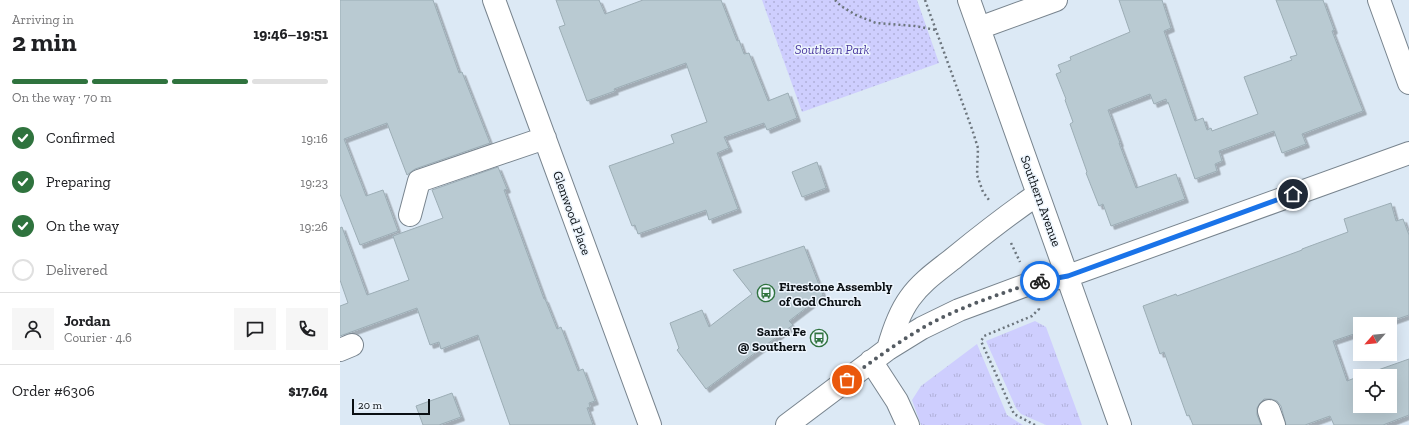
<!DOCTYPE html>
<html lang="en">
<head>
<meta charset="utf-8">
<style>
	:root { --surface:#fff; --page:#f6f6f6; --text:#202124; --muted:#757577; --line:#e0e0e0; --accent:#2f733e }
	body { margin:0; font-family:"Zilla Slab",serif; background:var(--page); color:var(--text); height:100vh; display:flex; flex-direction:column; font-size:15px; white-space:nowrap }
	* { box-sizing:border-box; margin:0 }
	p { font-size:13px; color:var(--muted) }
	.icon { flex:none; width:22px; height:22px; fill:none; stroke:currentColor; stroke-width:2; stroke-linecap:round; stroke-linejoin:round }
	.map { position:relative; flex:1; overflow:hidden }
	.drawer { display:flex; flex-direction:column; background:var(--surface); width:340px }
	.drawer>* { flex:none }
	.needle { width:26px; rotate:243deg }
	.tools { position:absolute; left:1013px; top:317px; display:grid; gap:8px }
	.tools a { display:grid; place-items:center; width:44px; height:44px; border-radius:0px; background:var(--surface); box-shadow:0 4px 16px #0002; font-size:20px }
	.scale { position:absolute; left:12px; bottom:10px; width:78px; box-sizing:border-box; padding-left:4px; border:2px solid #0a0f13; border-top:0; font-size:11px; line-height:14px; white-space:nowrap; color:#0a0f13; -webkit-text-stroke:3px #edf5fd; paint-order:stroke }
	.pin { position:absolute; display:grid; place-items:center; width:34px; height:34px; color:#fff; margin:-17px; border:2px solid #fff; border-radius:50%; box-shadow:0 1px 4px #0007 }
	.courier { position:absolute; display:grid; place-items:center; width:40px; height:40px; margin:-20px; border:3px solid #1a73e8; border-radius:50%; background:#fff; color:#222; box-shadow:0 1px 5px #0007 }
	.summary em { font-style:normal; font-weight:700 }
	.summary div { display:flex; flex-direction:column-reverse }
	.summary { display:flex; align-items:center; justify-content:space-between; height:68px; padding:0 12px }
	h1 { font-size:26px; font-weight:700; line-height:30px }
	.bar { display:grid; grid-template-columns:repeat(4,1fr); gap:6px 4px; align-content:center; height:48px; padding:0 12px }
	.bar i { height:5px; border-radius:3px; background:var(--line) }
	.bar .current { background:var(--accent) }
	.bar p { grid-column:span 4 }
	.line { display:flex; align-items:center; gap:10px; padding:0 12px; border-top:1px solid var(--line) }
	.line div { flex:1 }
	.round { display:grid; place-items:center; flex:none; width:42px; height:42px; border-radius:0px; background:var(--page) }
	ol { padding:0 12px; list-style:none }
	li { display:flex; align-items:center; gap:12px; height:44px }
	li p { margin-inline-start:auto }
	li .icon { padding:4px; border-radius:50%; background:var(--accent); color:#fff; stroke-width:4 }
	li:last-child { color:var(--muted) }
	li i { width:22px; height:22px; border:2px solid var(--line); border-radius:50% }
	main { display:flex; flex:1; min-height:0 }
	.map>svg:first-child { display:block }
	.grass { fill:url(#grass-tufts) }
	.park { fill:url(#park-dots) }
	.building { fill:#b9cad2; stroke:#9cadb5; filter:url(#shadow) }
	.lines { fill:none; stroke-linecap:round; stroke-linejoin:round }
	.minor-casing { stroke:#78848e; stroke-width:24 }
	.path { stroke:#6c757d; stroke-width:2.5; stroke-dasharray:2 3; stroke-linecap:butt }
	.minor { stroke:#fff; stroke-width:22 }
	.done { stroke:#545b62; stroke-width:4; stroke-dasharray:0 7.2 }
	.route { stroke:#1a73e8; stroke-width:5 }
	.labels { text-anchor:middle; dominant-baseline:central; stroke-width:3; stroke-linejoin:round; paint-order:stroke }
	.park-label { font-size:13px; font-style:italic; fill:#4a399f; stroke:#edf5fd }
	.street-label { font-size:13px; fill:#0a0f13; stroke:#edf5fd }
	.poi-label { font-size:13px; font-weight:bold; fill:#0a0f13; stroke:#edf5fd; text-anchor:start }
</style>
</head>
<body>
<main>
<section class="drawer">
<div class="summary"><div><h1>2 min</h1><p>Arriving in</p></div><em>19:46–19:51</em></div>
<div class="bar"><i class="current"></i><i class="current"></i><i class="current"></i><i></i><p>On the way · 70 m</p></div>
<ol>
<li><svg class="icon" aria-label="check" viewBox="0 0 24 24"><path d="M5 12l5 5 9-10"/></svg>Confirmed<p>19:16</p></li>
<li><svg class="icon" aria-label="check" viewBox="0 0 24 24"><path d="M5 12l5 5 9-10"/></svg>Preparing<p>19:23</p></li>
<li><svg class="icon" aria-label="check" viewBox="0 0 24 24"><path d="M5 12l5 5 9-10"/></svg>On the way<p>19:26</p></li>
<li><i></i>Delivered</li>
</ol>
<div class="line" style="height:72px"><a class="round"><svg class="icon" aria-label="person" viewBox="0 0 24 24"><circle cx="12" cy="8" r="4"/><path d="M4 21q1-7 8-7t8 7"/></svg></a><div><b>Jordan</b><p>Courier · 4.6</p></div><a class="round"><svg class="icon" aria-label="chat" viewBox="0 0 24 24"><path d="M4 5h16v11H9l-5 4z"/></svg></a><a class="round"><svg class="icon" aria-label="phone" viewBox="0 0 24 24"><path d="M5 4h4l2 5-3 2q2 4 5 5l2-3 5 2v4C11 20 4 13 5 4z"/></svg></a></div>
<div class="line" style="height:52px"><div>Order #6306</div><b>$17.64</b></div>
</section>
<div class="map">
<svg width="1069" height="425" viewBox="0 0 1069 425">
	<defs>
		<pattern id="grass-tufts" width="24" height="20" patternUnits="userSpaceOnUse"><rect width="24" height="20" fill="#cecefe"/><path d="M3 7l-1-3M5 7V3M7 7l1-3M15 17l-1-3M17 17v-4M19 17l1-3" fill="none" stroke="#b0b0d9"/></pattern>
		<pattern id="park-dots" width="8" height="8" patternUnits="userSpaceOnUse"><rect width="8" height="8" fill="#cecefe"/><path d="M2 2h.1M6 6h.1" fill="none" stroke="#b0b0d9" stroke-width="1.8" stroke-linecap="round"/></pattern>
		<filter id="shadow"><feDropShadow dx="3.5" dy="3.5" stdDeviation="0" flood-color="#0004"/></filter>
	</defs>
	<rect width="100%" height="100%" fill="#dce9f5"/>
	<path class="grass" d="M695,321L706,327L742,425H706L681,414L676,408L646,341Z
		M637,344L667,415L683,425H581L572,400L581,386Z"/>
	<path class="park" d="M422,0H577L599,63L462,112Z"/>
	<path class="building" d="M0,0H93L119,73L122,72L150,143L75,169L67,175L47,123L4,139L26,196L43,190L58,231L20,245L0,194Z
		M216,0H259L265,14L303,0H381L397,41L399,40L404,54L409,53L428,101L448,93L457,118L427,130L424,123L384,137L389,148L377,153L398,209L369,220L366,210L298,234L295,225L292,226L269,166L334,143L331,135L367,122L346,63L274,89L275,91L247,101L219,27L225,25Z
		M779,0H822L831,28L824,31L855,121L863,118L867,130L871,128L872,131L918,114L904,77L952,60L950,57L957,55L936,0H983L994,30L992,31L1023,111L962,134L966,144L942,153L934,131L879,151L882,161L875,164L877,171L855,179L828,102L827,103L826,99L814,104L810,94L768,110L780,143H779L796,188L836,174L845,199L771,226L763,204L759,206L746,173L747,172L730,124L733,122L725,100L726,99L716,74L721,72L718,65L731,60L730,57L790,32Z
		M477,162L486,188L462,197L452,172Z
		M158,167L167,189L164,190L204,299H205L217,329L221,327L238,371L243,369L255,401L249,403L250,407L247,408L253,425H170L138,335L101,349L99,342L90,345L77,308L0,336V306L8,303L0,280V228L2,227L27,295L69,280L53,236L103,218L92,190Z
		M1051,203L1056,221L1063,219L1069,235V315L1043,324H1020V332L993,341L1007,381L1020,376V406H1050V376H1021L1069,359V415L1043,425H994L990,416L965,425H946L941,406L937,401L931,399H924L920,403L917,408V415L921,425H853L849,415L847,416L824,352L820,354L803,306L836,294L837,296L962,250V249L1008,232L1004,219Z
		M464,246L483,295L449,321L453,325L366,389L337,350L339,348L330,323L362,310L369,327L412,294L393,270Z
		M112,393L121,417L99,425H83L76,406Z"/>
	<g class="lines">
		<defs>
			<path id="minor" d="M154,0L310,425
				M629,0L780,425
				M1039,0L1069,83
				M639,28L716,0
				M70,215L79,181L205,138
				M548,349C553,331 559,313 570,298C582,281 599,270 615,257C642,235 669,214 698,194
				M0,350L12,345
				M531,361L557,401L568,425
				M929,411L934,425
				M447,425L548,349L582,328L619,310L689,284L728,276L1069,153"/>
		</defs>
		<use href="#minor" class="minor-casing"/>
		<path class="path" d="M495,0L501,6L516,15L536,23L575,26L596,30
			M585,0L632,129L638,148L637,175L643,192L649,200
			M671,243L680,262
			M695,425L674,414L641,341L644,336L692,316L699,309L698,307"/>
		<use href="#minor" class="minor"/>
	</g>
	<g class="lines">
		<path class="done" d="M507,380C531,362 555,344 581,329C614,309 652,297 689,284L700,281"/>
		<path class="route" d="M700,281L728,276L953,194"/>
	</g>
	<defs>
		<symbol id="bus-ring" viewBox="-11 -11 22 22"><circle r="9.5" fill="#edf5fd" stroke="#2f733e" stroke-width="1.5"/><path d="M-5-6H5V4H4V6H2V4H-2V6H-4V4H-5ZM-3.5-4V0h7V-4ZM-3.5 1.2v1.5H-2V1.2ZM2 1.2v1.5H3.5V1.2Z" fill="#2f733e"/></symbol>
	</defs>
	<g fill-rule="evenodd">
		<use href="#bus-ring" x="416" y="283" width="20" height="20"/>
		<use href="#bus-ring" x="469" y="328" width="20" height="20"/>
	</g>
	<g class="labels">
		<g class="park-label">
			<text x="492" y="49">Southern Park</text>
		</g>
		<g class="street-label">
			<text transform="translate(701 201) rotate(70)">Southern Avenue</text>
			<text transform="translate(232 213) rotate(70)">Glenwood Place</text>
		</g>
		<g class="poi-label">
			<text x="439" y="286">Firestone Assembly<tspan x="439" dy="15">of God Church</tspan></text>
			<text x="466" y="331" text-anchor="end">Santa Fe<tspan x="466" dy="15">@ Southern</tspan></text>
		</g>
	</g>
</svg>
<div class="tools">
<a><svg class="needle" viewBox="-14 -14 28 28"><path d="M0-13l5 13h-10z" fill="#e53935"/><path d="M0 13l5-13h-10z" fill="#757577"/></svg></a>
<a><svg class="icon" aria-label="locate" viewBox="0 0 24 24"><circle cx="12" cy="12" r="6"/><path d="M12 2v4M12 18v4M2 12h4M18 12h4"/></svg></a>
</div>
<div class="scale">20 m</div>
<div class="pin" style="left:507px;top:380px;background:#ea580c"><svg class="icon" aria-label="bag" viewBox="0 0 24 24"><path d="M5 8h14l-1 12H6zM9 8a3 3 0 0 1 6 0"/></svg></div>
<div class="pin" style="left:953px;top:194px;background:#1f2937"><svg class="icon" aria-label="home" viewBox="0 0 24 24"><path d="M3 11l9-7 9 7M6 9v11h12V9"/></svg></div>
<div class="courier" style="left:700px;top:281px"><svg class="icon" aria-label="bike" viewBox="0 0 24 24"><circle cx="6" cy="16" r="4"/><circle cx="18" cy="16" r="4"/><path d="M6 16l4-8h5l3 8M10 8l3 8H6M13 5h3"/></svg></div>
</div>
</main>
</body>
</html>
